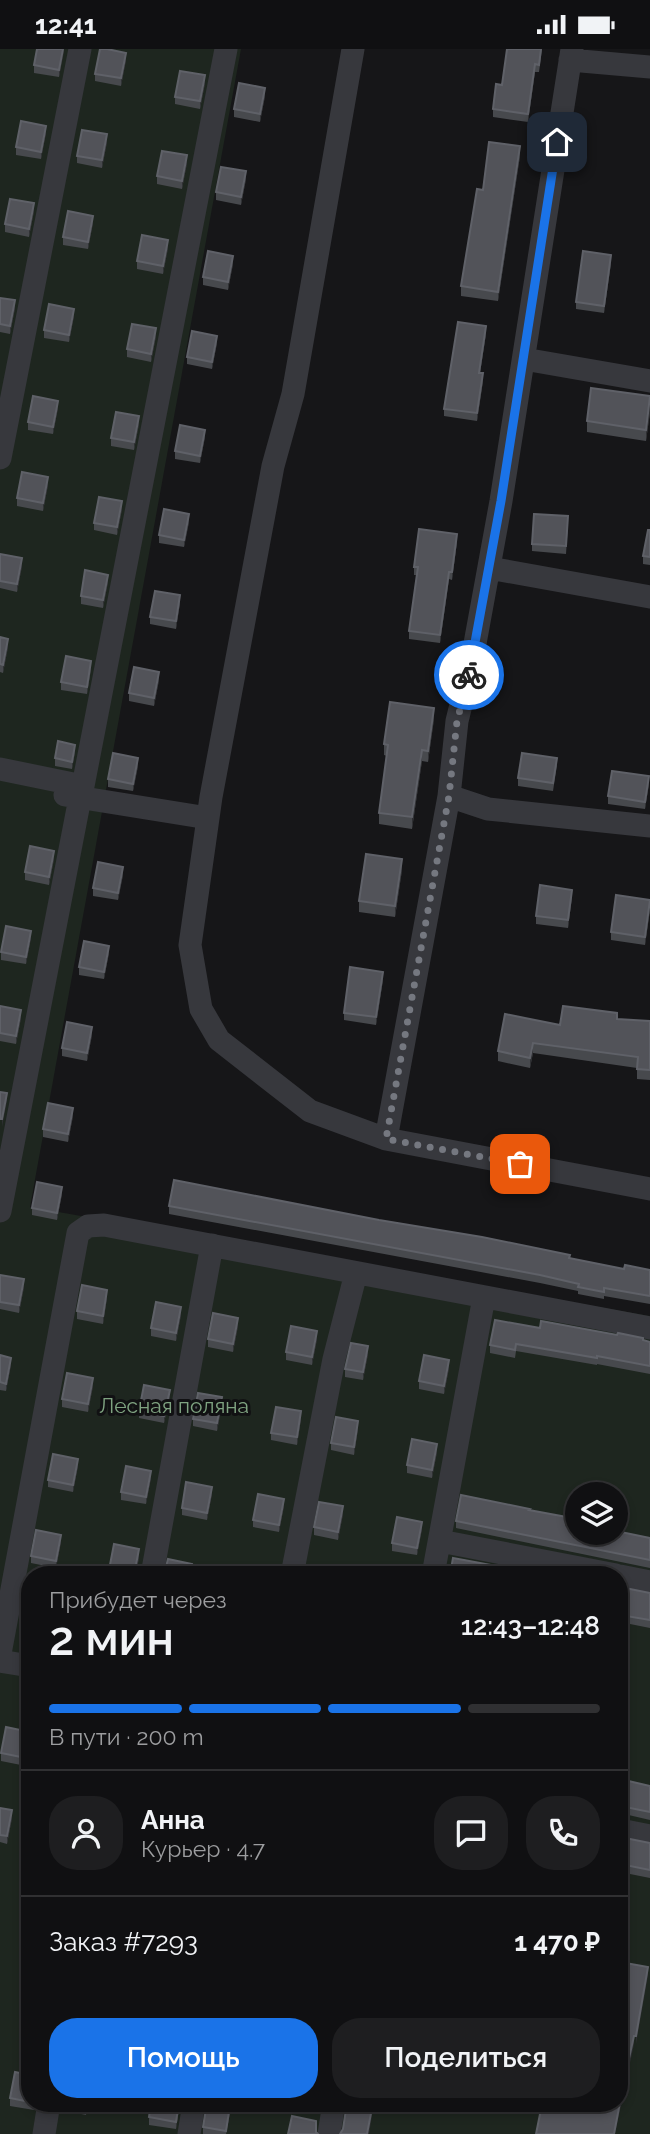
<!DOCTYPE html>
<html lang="ru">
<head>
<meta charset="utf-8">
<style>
	:root { --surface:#101012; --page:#1e1e20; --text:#f1f3f6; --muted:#9c9d9f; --line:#303032; --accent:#1a73e8 }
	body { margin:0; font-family:Raleway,sans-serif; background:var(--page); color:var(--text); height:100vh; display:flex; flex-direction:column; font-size:26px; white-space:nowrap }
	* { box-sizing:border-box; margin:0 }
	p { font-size:23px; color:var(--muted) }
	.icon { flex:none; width:38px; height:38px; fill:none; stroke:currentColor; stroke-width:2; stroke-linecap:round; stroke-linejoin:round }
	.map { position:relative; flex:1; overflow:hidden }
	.drawer { position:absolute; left:21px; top:1517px; width:607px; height:546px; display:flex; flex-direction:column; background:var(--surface); border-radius:28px; box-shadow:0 4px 10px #0003,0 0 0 2px var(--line) }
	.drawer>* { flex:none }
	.controls { position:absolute; left:565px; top:1433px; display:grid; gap:14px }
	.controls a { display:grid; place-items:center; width:63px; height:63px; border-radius:50%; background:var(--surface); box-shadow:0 4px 10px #0003,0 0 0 2px var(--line); font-size:35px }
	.pin { position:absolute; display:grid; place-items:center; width:60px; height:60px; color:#fff; margin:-30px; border-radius:14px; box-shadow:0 4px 10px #0006 }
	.courier { position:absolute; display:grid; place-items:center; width:70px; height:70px; margin:-35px; border:5px solid #1a73e8; border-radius:50%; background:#fff; color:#222; box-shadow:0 2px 9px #0007 }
	.headline em { font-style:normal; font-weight:600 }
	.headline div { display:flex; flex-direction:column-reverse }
	.headline { display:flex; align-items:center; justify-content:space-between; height:119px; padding:0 28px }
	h1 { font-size:46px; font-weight:600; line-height:52px }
	.bar { display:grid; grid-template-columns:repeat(4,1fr); gap:10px 7px; align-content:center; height:84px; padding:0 28px }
	.bar i { height:9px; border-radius:5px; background:var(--line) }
	.bar .active { background:var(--accent) }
	.bar p { grid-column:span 4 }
	.line { display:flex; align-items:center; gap:18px; padding:0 28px; border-top:2px solid var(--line) }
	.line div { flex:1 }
	.round { display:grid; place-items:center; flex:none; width:74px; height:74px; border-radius:28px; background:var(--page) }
	.primary-button { display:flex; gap:14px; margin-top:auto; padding:14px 28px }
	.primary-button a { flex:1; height:80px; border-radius:28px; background:var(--accent); color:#fff; font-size:28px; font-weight:600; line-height:80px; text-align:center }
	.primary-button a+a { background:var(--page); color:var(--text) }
	.status { display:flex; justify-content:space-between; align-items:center; height:49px; padding:0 35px; background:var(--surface); direction:ltr }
	.status svg { height:19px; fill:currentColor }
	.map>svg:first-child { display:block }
	.green { fill:#1e261f; fill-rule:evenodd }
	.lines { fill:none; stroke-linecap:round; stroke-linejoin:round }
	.minor { stroke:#37383d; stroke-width:23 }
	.wall { fill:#47494d }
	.shaded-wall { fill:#2f3033 }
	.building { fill:#525359; stroke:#5f6168; stroke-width:2 }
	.done { stroke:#757880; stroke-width:7; stroke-dasharray:0 12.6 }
	.route { stroke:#1a73e8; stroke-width:9 }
	.labels { text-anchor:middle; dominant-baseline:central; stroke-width:6; stroke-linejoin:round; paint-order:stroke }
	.park-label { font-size:21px; fill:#7fa381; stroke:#111113 }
</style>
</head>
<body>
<div class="status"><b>12:41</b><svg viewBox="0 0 49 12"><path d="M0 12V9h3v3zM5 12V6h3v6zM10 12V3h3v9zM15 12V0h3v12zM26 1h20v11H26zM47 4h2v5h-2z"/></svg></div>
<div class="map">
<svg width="650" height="2085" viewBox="0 0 650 2085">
	<rect width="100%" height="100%" fill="#161618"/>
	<path class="green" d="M0,0H241L30,1158L650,1267V2085H0ZM578,1446H616V1484H578ZM30,1526H620V2054H30Z"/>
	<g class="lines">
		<path class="minor" d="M353,0L293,345L273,417L211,748L190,896L201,960L219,991L310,1062L386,1090L650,1140
			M570,11L650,18
			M524,310L650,332
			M0,409L80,0
			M489,519L650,548
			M0,720L83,737L226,0
			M65,746L208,769
			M449,747L488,760L650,777
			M386,1090L449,747L457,672L472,611L501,452L572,0
			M0,1162L80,749
			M440,1492L616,1526
			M152,1526L212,1196
			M292,1526L334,1310L356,1224
			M433,1526L484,1248
			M620,1527L650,1533
			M0,1605L78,1184L88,1177L104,1176L650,1279
			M0,1612L30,1617
			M620,1781L650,1787
			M44,2085L49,2054
			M189,2085L194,2054
			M329,2085L334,2054"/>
	</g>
	<path class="wall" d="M64,0L59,28L34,24V16Z
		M542,0L539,23H535L528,73L493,68V60L502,36Z
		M126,11L121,37L95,32V25Z
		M205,34L200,60L175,55V48Z
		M265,47L260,73L234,68V60Z
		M46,84L41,110L16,106V98Z
		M107,93L102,119L77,114V107Z
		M520,107L498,252L461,247V237L483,141Z
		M187,114L182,140L157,135V127Z
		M246,130L241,156L216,151V143Z
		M34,162L29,188L5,183V175Z
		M93,174L88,200L63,196V188Z
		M168,199L163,225L137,220V212Z
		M611,214L604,264L576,260V253Z
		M233,215L228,241L203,236V228Z
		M0,249L15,259L10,285L0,283Z
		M74,267L69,293L44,289V281Z
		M486,285L480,324L483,332L477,372L444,367V360Z
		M156,287L151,313L127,308V300Z
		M217,294L212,320L187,315V308Z
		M650,347V363L646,392L587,383V372Z
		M58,359L53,385L28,381V373Z
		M139,375L134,401L111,397V389Z
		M205,388L200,414L175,410V402Z
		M48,436L43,462L17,457V449Z
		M122,460L117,486L94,481V474Z
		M189,473L184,498L159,494V486Z
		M568,475L566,505L532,502V495Z
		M650,481V516L643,515V507Z
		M457,493L452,531L449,530L440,594L409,590V582L417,526H414V518Z
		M0,505L22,517L17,543L0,539Z
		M108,533L103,559L81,555V547Z
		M180,554L176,580L150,575V568Z
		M0,588L8,598L3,624L0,623Z
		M91,620L87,645L61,641V633Z
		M159,631L154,657L129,652V644Z
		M434,670L428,713L422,712L412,780L379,775V764L387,707L384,706V695Z
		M75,703L72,720L55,717V709Z
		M557,716L553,742L518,737V729Z
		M138,717L133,742L108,738V730Z
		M649,735L645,760L608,755V747Z
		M54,810L49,836L25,831V823Z
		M402,821L395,868L359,863V852Z
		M123,826L118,851L93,847V839Z
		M572,848L568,879L536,875V867Z
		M650,851V861L645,896L611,891V883Z
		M31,889L26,915L1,911V903Z
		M109,904L104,930L79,926V918Z
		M383,931L376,976L344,971V964Z
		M0,957L21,969L16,995L0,992Z
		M617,970L650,972V1031L637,1030V1019L533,1004L530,1019L498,1012V1002L560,976Z
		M92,986L87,1012L62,1007V999Z
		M73,1067L68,1093L43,1088V1080Z
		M62,1145L57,1171L32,1166V1159Z
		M169,1157L570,1209L624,1220L650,1221V1255L604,1247V1250L578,1245V1242L540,1234L169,1165Z
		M0,1226L24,1238L19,1264L0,1260Z
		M107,1249L103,1275L77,1270V1262Z
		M181,1266L176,1292L151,1287V1279Z
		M238,1277L233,1303L208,1298V1290Z
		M540,1279L650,1293V1325L597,1315V1316L516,1302L515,1309L490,1304V1296Z
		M317,1290L312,1316L286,1311V1303Z
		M368,1305L363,1331L345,1328V1320Z
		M0,1306L11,1316L6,1342L0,1341Z
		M449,1319L444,1345L419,1340V1332Z
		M93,1337L88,1363L62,1358V1350Z
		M170,1348L164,1374L139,1369V1362Z
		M222,1356L217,1382L193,1377V1370Z
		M301,1370L297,1396L271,1391V1384Z
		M358,1380L354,1406L331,1401V1394Z
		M437,1403L432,1429L407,1424V1416Z
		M78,1417L73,1443L48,1438V1431Z
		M151,1429L146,1455L121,1451V1443Z
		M212,1445L207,1471L182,1466V1459Z
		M284,1457L279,1483L253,1478V1471Z
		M529,1461L578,1484L650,1489V1519L456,1479V1472Z
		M343,1465L338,1491L314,1486V1478Z
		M422,1480L417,1506L392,1502V1494Z
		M61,1493L56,1519L31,1514V1507Z
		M139,1508L136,1526H109V1521Z
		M620,1538L650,1544V1579L620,1573Z
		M30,1567V1602L21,1600V1592Z
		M30,1683V1700L26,1717L1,1712V1704Z
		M620,1730L650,1737V1771L620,1764Z
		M0,1759L12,1769L7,1795L0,1793Z
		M620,1788L650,1794V1829L620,1823Z
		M30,1933V1968L22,1967V1959Z
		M30,2026V2054H35L34,2061L10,2057V2049Z
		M62,2054H88L86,2066L62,2061Z
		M180,2054L176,2080L149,2076V2068Z
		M230,2064L226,2085H203V2078Z"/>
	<path class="shaded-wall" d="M63,0H64V3L59,28V21Z
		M126,4V11L121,37V29Z
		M535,15V23L528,73V65Z
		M205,26V34L200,60V52Z
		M265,39V47L260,73V65Z
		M46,77V84L41,110V103Z
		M107,85V93L102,119V111Z
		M520,97V107L498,252V243Z
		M187,106V114L182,140V132Z
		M246,122V130L241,156V148Z
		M34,154V162L29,188V180Z
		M93,167V174L88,200V193Z
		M168,191V199L163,225V217Z
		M611,206V214L604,264V257Z
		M233,207V215L228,241V233Z
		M15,251V259L10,285V277Z
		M74,260V267L69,293V286Z
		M486,277V285L479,331V324Z
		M156,279V287L151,313V305Z
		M217,287V294L212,320V313Z
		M483,324V332L477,372V364Z
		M58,352V359L53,385V378Z
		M650,352V363L646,392V381Z
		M139,367V375L134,401V393Z
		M205,381V388L200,414V407Z
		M48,428V436L43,462V454Z
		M122,452V460L117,486V478Z
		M189,465V473L184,498V491Z
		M457,485V493L452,531V523Z
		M22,509V517L17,543V535Z
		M449,523V530L440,594V586Z
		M108,526V533L103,559V551Z
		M180,546V554L176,580V572Z
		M8,590V598L3,624V616Z
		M91,612V620L87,645V638Z
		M159,623V631L154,657V649Z
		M434,659V670L428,713V702Z
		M75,696V703L72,720V713Z
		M422,701V712L412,780V768Z
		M138,709V717L133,742V735Z
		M649,727V735L645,760V753Z
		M54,802V810L49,836V828Z
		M402,810V821L395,868V857Z
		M123,818V826L118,851V844Z
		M572,841V848L568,879V871Z
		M650,853V861L645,896V888Z
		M31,882V889L26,915V908Z
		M109,897V904L104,930V923Z
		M383,923V931L376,976V968Z
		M21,961V969L16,995V987Z
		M92,978V986L87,1012V1004Z
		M533,994V1004L530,1019V1009Z
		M7,1044V1052L2,1078V1070Z
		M73,1059V1067L68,1093V1085Z
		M62,1138V1145L57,1171V1164Z
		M24,1230V1238L19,1264V1256Z
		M107,1241V1249L103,1275V1267Z
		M181,1258V1266L176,1292V1284Z
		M238,1269V1277L233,1303V1295Z
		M317,1282V1290L312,1316V1308Z
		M368,1297V1305L363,1331V1323Z
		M11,1309V1316L6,1342V1335Z
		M449,1311V1319L444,1345V1337Z
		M93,1329V1337L88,1363V1355Z
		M170,1341V1348L164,1374V1367Z
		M222,1348V1356L217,1382V1374Z
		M301,1362V1370L297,1396V1388Z
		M358,1372V1380L354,1406V1398Z
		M437,1395V1403L432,1429V1421Z
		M78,1410V1417L73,1443V1436Z
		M151,1422V1429L146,1455V1448Z
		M212,1438V1445L207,1471V1464Z
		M284,1450V1457L279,1483V1476Z
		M343,1457V1465L338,1491V1483Z
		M422,1473V1480L417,1506V1499Z
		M61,1486V1493L56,1519V1512Z
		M139,1500V1508L136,1526H134Z
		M30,1692V1700L26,1717V1709Z
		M12,1761V1769L7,1795V1787Z
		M648,1918V1926L636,1995V1987Z
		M634,1987V1995L615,2085H614Z
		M179,2054H180L176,2080V2073Z
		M373,2054H374L369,2085H367Z
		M230,2056V2064L226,2085V2082Z"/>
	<path class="building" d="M37,0H63L59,21L34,16Z
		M100,0H107L126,4L121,29L95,25Z
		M507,0H541L539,16L535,15L528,65L493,60L496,35L502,36Z
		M180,22L205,26L200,52L175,48Z
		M239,34L265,39L260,65L234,60Z
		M21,72L46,77L41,103L16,98Z
		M82,81L107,85L102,111L77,107Z
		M489,93L520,97L498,243L461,237L477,140L483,141Z
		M162,102L187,106L182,132L157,127Z
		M221,118L246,122L241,148L216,143Z
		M10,150L34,154L29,180L5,175Z
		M68,162L93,167L88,193L63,188Z
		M142,186L168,191L163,217L137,212Z
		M208,202L233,207L228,233L203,228Z
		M583,202L611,206L604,257L576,253Z
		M0,249L15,251L10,277L0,275Z
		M49,255L74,260L69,286L44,281Z
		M458,273L486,277L479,324H483L477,364L444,360Z
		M132,275L156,279L151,305L127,300Z
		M192,282L217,287L212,313L187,308Z
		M591,339L650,347L646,381L587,372Z
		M33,347L58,352L53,378L28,373Z
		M116,363L139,367L134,393L111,389Z
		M180,376L205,381L200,407L175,402Z
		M22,423L48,428L43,454L17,449Z
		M99,448L122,452L117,478L94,474Z
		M164,460L189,465L184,491L159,486Z
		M534,465L568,467L566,497L532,495Z
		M419,480L457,485L452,523H449L440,586L409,582L418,518H414Z
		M648,481H650V508L643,507Z
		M0,505L22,509L17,535L0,532Z
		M85,521L108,526L103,551L81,547Z
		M155,542L180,546L176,572L150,568Z
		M0,588L8,590L3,616L0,615Z
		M66,607L91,612L87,638L61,633Z
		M134,618L159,623L154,649L129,644Z
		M390,653L434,659L428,702L422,701L412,768L379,764L388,696L384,695Z
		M58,692L75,696L72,713L55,709Z
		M113,704L138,709L133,735L108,730Z
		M522,704L557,709L553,734L518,729Z
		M612,722L649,727L645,753L608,747Z
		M30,797L54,802L49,828L25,823Z
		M366,805L402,810L395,857L359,852Z
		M98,813L123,818L118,844L93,839Z
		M540,836L572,841L568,871L536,867Z
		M616,846L650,851L645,888L611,883Z
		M6,877L31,882L26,908L1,903Z
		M84,892L109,897L104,923L79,918Z
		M350,918L383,923L376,968L344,964Z
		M0,957L21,961L16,987L0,984Z
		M563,957L617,964V970L650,972V1021L637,1020L638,1008L533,994L530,1009L498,1002L505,965L560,976Z
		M67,973L92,978L87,1004L62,999Z
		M0,1043L7,1044L2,1070H0Z
		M48,1054L73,1059L68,1085L43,1080Z
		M174,1131L379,1171L482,1188L570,1206L569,1209L624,1220L625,1216L650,1221V1247L604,1239V1243L578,1238L579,1235L540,1226L169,1157Z
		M37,1133L62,1138L57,1164L32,1159Z
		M0,1226L24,1230L19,1256L0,1253Z
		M82,1236L107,1241L103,1267L77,1262Z
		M156,1253L181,1258L176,1284L151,1279Z
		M213,1264L238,1269L233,1295L208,1290Z
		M495,1271L540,1279L541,1272L617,1286L618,1284L643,1289V1291L650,1293V1317L597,1307V1309L516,1295L515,1301L490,1296Z
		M291,1277L317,1282L312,1308L286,1303Z
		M351,1294L368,1297L363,1323L345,1320Z
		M0,1306L11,1309L6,1335L0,1333Z
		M424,1306L449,1311L444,1337L419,1332Z
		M67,1324L93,1329L88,1355L62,1350Z
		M144,1336L170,1341L164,1367L139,1362Z
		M198,1344L222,1348L217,1374L193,1370Z
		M276,1358L301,1362L297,1388L271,1384Z
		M336,1368L358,1372L354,1398L331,1394Z
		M412,1390L437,1395L432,1421L407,1416Z
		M53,1405L78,1410L73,1436L48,1431Z
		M126,1417L151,1422L146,1448L121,1443Z
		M186,1433L212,1438L207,1464L182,1459Z
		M258,1445L284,1450L279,1476L253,1471Z
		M461,1446L530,1460L529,1461L578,1470V1484H616V1482L650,1489V1511L456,1472Z
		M319,1453L343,1457L338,1483L314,1478Z
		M397,1468L422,1473L417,1499L392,1494Z
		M36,1481L61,1486L56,1512L31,1507Z
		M114,1495L139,1500L134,1526L109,1521Z
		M453,1509L523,1522L524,1521L550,1526H450Z
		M168,1510L192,1515L190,1526H164Z
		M253,1522L273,1526H252Z
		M620,1538L650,1544V1571L620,1566Z
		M26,1567H30V1594L21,1592Z
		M6,1678L30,1683V1692L26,1709L1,1704Z
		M620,1730L650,1737V1763L620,1757Z
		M0,1759L12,1761L7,1787L0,1786Z
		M620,1788L650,1794V1821L620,1815Z
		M620,1913L648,1918L636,1987H634L625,2027L614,2085H536L541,2060H543L544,2054H620Z
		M27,1933H30V1960L22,1959Z
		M15,2023L30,2026V2053L10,2049Z
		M67,2054H87L86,2058Z
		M151,2054H179L176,2073L149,2068Z
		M207,2054H222L230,2056L226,2082L203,2078Z
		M347,2054H373L367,2085H340L343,2080Z
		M292,2067L316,2072V2083L318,2085H288Z"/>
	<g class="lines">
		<path class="done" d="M469,626L457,672L449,747L386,1090L520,1115"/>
		<path class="route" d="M469,626L501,452L557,93"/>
	</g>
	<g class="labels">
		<g class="park-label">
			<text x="174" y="1356">Лесная поляна</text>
		</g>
	</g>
</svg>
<div class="controls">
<a><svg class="icon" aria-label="layers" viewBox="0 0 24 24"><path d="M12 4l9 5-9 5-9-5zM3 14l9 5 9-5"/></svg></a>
</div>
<div class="pin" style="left:520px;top:1115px;background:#ea580c"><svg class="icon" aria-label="bag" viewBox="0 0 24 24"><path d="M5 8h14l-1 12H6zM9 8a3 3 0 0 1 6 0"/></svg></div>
<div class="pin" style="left:557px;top:93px;background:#1f2937"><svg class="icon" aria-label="home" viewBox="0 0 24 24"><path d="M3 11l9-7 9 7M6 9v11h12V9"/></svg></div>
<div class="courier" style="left:469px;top:626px"><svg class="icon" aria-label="bike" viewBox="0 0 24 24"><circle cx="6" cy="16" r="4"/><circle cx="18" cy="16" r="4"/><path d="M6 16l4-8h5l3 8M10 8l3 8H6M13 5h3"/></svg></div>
<section class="drawer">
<div class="headline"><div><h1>2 мин</h1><p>Прибудет через</p></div><em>12:43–12:48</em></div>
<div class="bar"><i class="active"></i><i class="active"></i><i class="active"></i><i></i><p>В пути · 200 m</p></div>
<div class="line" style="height:126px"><a class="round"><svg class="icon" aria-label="person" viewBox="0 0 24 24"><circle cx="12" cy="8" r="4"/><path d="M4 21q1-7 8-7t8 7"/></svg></a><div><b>Анна</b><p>Курьер · 4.7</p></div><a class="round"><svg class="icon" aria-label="chat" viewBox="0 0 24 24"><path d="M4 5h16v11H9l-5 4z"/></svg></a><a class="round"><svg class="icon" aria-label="phone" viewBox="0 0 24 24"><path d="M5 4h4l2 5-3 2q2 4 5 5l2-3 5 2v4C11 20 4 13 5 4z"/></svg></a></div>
<div class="line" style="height:91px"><div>Заказ #7293</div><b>1 470 ₽</b></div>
<div class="primary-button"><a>Помощь</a><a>Поделиться</a></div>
</section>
</div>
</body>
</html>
